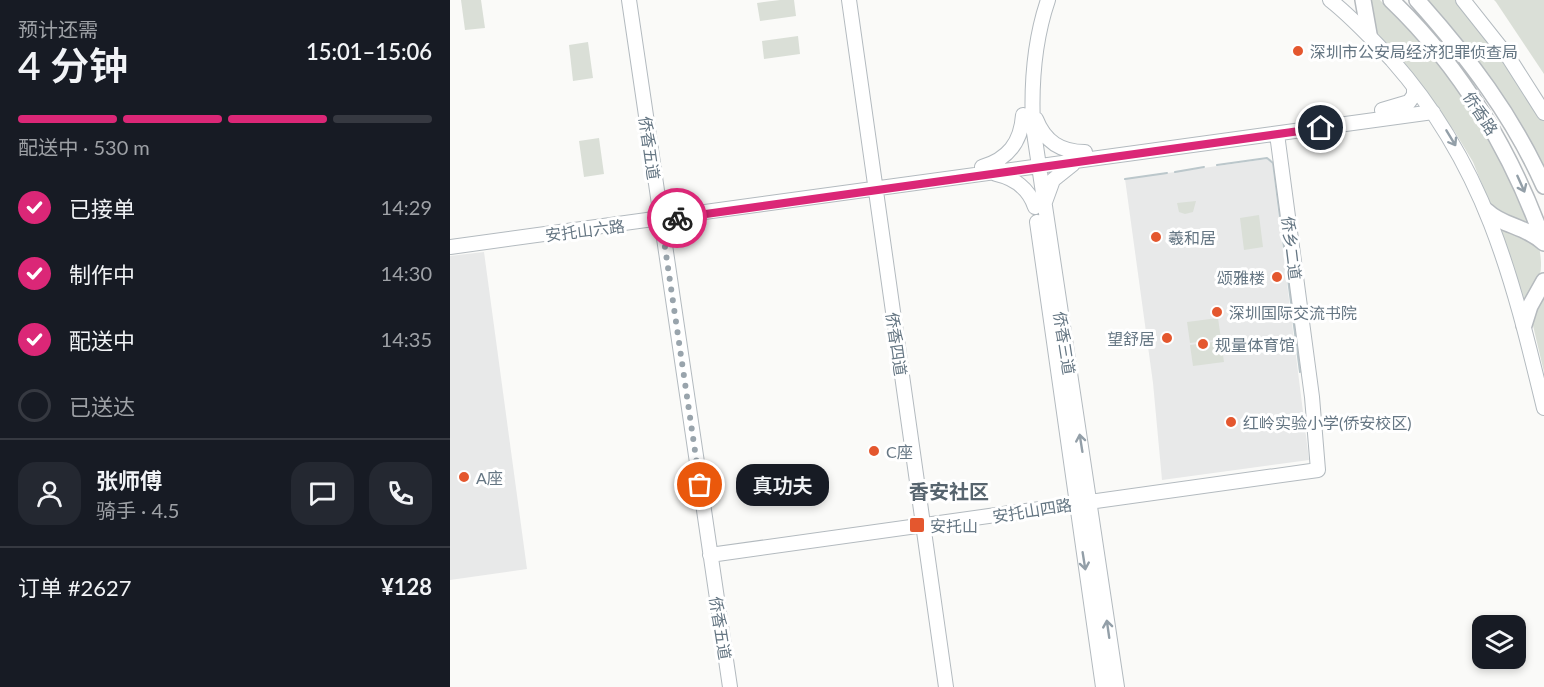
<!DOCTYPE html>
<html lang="zh">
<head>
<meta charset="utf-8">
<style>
	:root { --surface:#171b24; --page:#242831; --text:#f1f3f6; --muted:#9ea1a6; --line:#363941; --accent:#db2777 }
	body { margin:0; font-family:Lato,"Noto Sans SC",sans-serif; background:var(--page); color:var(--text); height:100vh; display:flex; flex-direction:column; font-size:22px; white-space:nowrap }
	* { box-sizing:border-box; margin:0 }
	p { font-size:20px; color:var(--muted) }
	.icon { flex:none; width:33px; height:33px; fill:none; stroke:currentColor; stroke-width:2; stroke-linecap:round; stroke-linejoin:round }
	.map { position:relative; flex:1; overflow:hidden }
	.details { display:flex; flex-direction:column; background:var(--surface); width:450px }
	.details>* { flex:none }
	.controls { position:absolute; left:1022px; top:615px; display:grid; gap:12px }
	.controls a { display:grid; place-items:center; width:54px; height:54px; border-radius:12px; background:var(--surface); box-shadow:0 3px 9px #0003; font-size:30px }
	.pin { position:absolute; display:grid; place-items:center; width:51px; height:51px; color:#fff; margin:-26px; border:3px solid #fff; border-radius:50%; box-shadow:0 2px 6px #0007 }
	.courier { position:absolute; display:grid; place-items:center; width:60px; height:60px; margin:-30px; border:4px solid #db2777; border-radius:50%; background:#fff; color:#222; box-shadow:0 2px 8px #0007 }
	.bubble { position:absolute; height:42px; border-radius:18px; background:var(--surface); box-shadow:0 3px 9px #0003; font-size:20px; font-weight:600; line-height:42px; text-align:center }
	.overview em { font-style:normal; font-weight:600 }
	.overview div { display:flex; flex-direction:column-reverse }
	.overview { display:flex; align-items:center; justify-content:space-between; height:102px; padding:0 18px }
	h1 { font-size:39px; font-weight:600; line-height:45px }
	.bar { display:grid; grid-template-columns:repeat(4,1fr); gap:9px 6px; align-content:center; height:72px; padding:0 18px }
	.bar i { height:8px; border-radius:4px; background:var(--line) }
	.bar .active { background:var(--accent) }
	.bar p { grid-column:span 4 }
	.line { display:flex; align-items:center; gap:15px; padding:0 18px; border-top:2px solid var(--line) }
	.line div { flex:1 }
	.round { display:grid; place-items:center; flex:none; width:63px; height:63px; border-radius:18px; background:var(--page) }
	ol { padding:0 18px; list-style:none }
	li { display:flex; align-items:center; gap:18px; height:66px }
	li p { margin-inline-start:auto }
	li .icon { padding:6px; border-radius:50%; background:var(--accent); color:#fff; stroke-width:4 }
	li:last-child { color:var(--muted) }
	li i { width:33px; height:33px; border:3px solid var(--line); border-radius:50% }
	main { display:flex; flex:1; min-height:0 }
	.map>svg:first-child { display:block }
	.built { fill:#e8e9e9 }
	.green { fill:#dadfd7 }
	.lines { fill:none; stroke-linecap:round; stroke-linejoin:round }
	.stream { stroke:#bbc7cb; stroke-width:2 }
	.secondary-casing { stroke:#b3babf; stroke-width:16 }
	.primary-casing { stroke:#b5babe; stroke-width:18 }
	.secondary { stroke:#fff; stroke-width:14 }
	.primary { stroke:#fff; stroke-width:15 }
	.oneway { stroke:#939fa8 }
	.done { stroke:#99a4ac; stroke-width:6; stroke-dasharray:0 10.8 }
	.route { stroke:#db2777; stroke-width:8 }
	.poi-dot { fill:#e4572e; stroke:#fff; stroke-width:2 }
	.labels { text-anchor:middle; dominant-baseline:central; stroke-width:6; stroke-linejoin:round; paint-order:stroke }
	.poi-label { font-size:16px; fill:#657683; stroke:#fff; text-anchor:start }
	.street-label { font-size:16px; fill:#657683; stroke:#fff }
	.quarter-label { font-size:20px; font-weight:bold; fill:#57646e; stroke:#fff }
</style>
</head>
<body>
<main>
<section class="details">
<div class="overview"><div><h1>4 分钟</h1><p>预计还需</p></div><em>15:01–15:06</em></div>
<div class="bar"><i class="active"></i><i class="active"></i><i class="active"></i><i></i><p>配送中 · 530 m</p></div>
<ol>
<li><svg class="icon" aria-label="check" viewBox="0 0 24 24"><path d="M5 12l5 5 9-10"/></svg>已接单<p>14:29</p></li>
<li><svg class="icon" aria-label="check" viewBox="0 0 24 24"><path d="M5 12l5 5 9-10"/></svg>制作中<p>14:30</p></li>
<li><svg class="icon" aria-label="check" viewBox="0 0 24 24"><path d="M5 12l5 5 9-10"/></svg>配送中<p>14:35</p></li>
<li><i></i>已送达</li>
</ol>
<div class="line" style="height:108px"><a class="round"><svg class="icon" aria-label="person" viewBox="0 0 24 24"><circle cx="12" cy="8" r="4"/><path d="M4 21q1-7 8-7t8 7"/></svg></a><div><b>张师傅</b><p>骑手 · 4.5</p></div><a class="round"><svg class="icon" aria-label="chat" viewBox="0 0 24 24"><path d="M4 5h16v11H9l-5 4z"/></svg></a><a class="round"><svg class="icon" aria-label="phone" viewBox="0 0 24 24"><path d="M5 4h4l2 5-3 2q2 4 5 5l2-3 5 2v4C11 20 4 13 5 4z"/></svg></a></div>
<div class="line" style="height:78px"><div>订单 #2627</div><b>¥128</b></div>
</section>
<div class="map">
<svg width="1094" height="687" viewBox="0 0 1094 687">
	<rect width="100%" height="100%" fill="#fafaf8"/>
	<path class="built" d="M817,159L822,163L859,460L712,480L703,383L675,179Z
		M34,252L77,569L0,580V256Z"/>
	<path class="green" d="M11,0H31L35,28L15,30Z
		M330,0H344L346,16L310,21L307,3Z
		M919,0H930C975,45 1016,92 1046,147C1060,173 1070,201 1082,227L1043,211L1023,162L1005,132L922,28Z
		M973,0H1006L1045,46L1094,121V171C1058,104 1028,55 973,0Z
		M1044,0H1094V74L1046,2Z
		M348,36L350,54L314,59L312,41Z
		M138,42L143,78L123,81L119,45Z
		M149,138L154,174L134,177L129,141Z
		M746,201L743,212L735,214L729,212L727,203Z
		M809,215L813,247L794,250L790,218Z
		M1048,226L1056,227L1089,246C1094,274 1090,281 1075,304Z
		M1094,289V372L1080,313Z
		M768,318L771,339L740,343L737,322Z
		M771,341L774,362L743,366L740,345Z"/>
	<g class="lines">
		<path class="stream" d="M767,165L817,158L823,163L850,372
			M725,172L754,167
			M675,179L717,173"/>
		<defs>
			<path id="secondary" d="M179,0L280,687
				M399,0L496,687
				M598,0C584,41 581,83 583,126L667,687
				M880,0C903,18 922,39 942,60C1035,165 1062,276 1094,408
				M1013,0L1059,58L1094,113
				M932,110L959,102L964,95V87
				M586,119C595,142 611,152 635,152
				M532,167C558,159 571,143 573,115
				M546,174C564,178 579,189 585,207
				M595,202L603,180L623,164
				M587,222L653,687
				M0,247L983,112
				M260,555L868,470L862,397L827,134"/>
			<path id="primary" d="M913,0L919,34
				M941,0C1011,67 1062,152 1094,243
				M967,0C1018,57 1063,116 1094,186
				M1037,211C1052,226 1076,226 1094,243
				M1074,325L1080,306L1094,281"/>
		</defs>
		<use href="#secondary" class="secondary-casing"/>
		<use href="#primary" class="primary-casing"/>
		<use href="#secondary" class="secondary"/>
		<use href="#primary" class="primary"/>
	</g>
	<defs><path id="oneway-shaft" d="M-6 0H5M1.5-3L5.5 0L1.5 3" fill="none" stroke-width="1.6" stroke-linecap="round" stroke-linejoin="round" transform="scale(1.5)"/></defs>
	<g class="oneway">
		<use href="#oneway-shaft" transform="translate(1001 138) rotate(59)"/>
		<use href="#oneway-shaft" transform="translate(1071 184) rotate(66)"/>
		<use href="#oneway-shaft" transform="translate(631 443) rotate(-99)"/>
		<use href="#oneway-shaft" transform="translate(634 561) rotate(81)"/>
		<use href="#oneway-shaft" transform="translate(658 629) rotate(-98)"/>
	</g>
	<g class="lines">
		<path class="done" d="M227,218L211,220L250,485"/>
		<path class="route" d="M227,218L871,128"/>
	</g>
	<g class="poi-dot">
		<circle cx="848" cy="51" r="6"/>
		<circle cx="706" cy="237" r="6"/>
		<circle cx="827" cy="277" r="6"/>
		<circle cx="767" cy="312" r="6"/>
		<circle cx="717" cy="338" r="6"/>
		<circle cx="753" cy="344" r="6"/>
		<circle cx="781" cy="422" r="6"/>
		<circle cx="424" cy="451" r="6"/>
		<circle cx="14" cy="477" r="6"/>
		<rect x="459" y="517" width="16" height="16" rx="3"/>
	</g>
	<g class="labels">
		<g class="poi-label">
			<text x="860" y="51">深圳市公安局经济犯罪侦查局</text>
			<text x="718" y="237">羲和居</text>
			<text x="815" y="277" text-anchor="end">颂雅楼</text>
			<text x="779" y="312">深圳国际交流书院</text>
			<text x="705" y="338" text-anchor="end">望舒居</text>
			<text x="765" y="344">规量体育馆</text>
			<text x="793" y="422">红岭实验小学(侨安校区)</text>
			<text x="436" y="451">C座</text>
			<text x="26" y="477">A座</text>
			<text x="480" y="525">安托山</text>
		</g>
		<g class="street-label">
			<text transform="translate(1031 113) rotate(57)">侨香路</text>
			<text transform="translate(200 148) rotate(82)">侨香五道</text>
			<text transform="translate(135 230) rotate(-7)">安托山六路</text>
			<text transform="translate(842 248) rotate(83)">侨乡二道</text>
			<text transform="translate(615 343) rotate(81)">侨香三道</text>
			<text transform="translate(447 344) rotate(82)">侨香四道</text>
			<text transform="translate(582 510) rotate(-9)">安托山四路</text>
			<text transform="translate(271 628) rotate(81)">侨香五道</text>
		</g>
		<g class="quarter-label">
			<text x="499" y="491">香安社区</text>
		</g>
	</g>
</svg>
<div class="controls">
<a><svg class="icon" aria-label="layers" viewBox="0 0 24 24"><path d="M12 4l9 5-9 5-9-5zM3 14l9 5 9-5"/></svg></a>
</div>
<div class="pin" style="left:250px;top:485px;background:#ea580c"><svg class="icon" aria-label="bag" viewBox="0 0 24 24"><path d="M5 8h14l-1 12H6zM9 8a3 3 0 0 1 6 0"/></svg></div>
<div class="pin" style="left:871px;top:128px;background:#1f2937"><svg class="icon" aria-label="home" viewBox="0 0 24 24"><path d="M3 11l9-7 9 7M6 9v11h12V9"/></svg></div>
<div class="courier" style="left:227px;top:218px"><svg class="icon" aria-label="bike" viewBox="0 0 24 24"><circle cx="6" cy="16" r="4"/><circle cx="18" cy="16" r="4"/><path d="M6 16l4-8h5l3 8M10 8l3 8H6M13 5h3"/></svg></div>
<div class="bubble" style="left:286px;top:464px;width:93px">真功夫</div>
</div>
</main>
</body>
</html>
